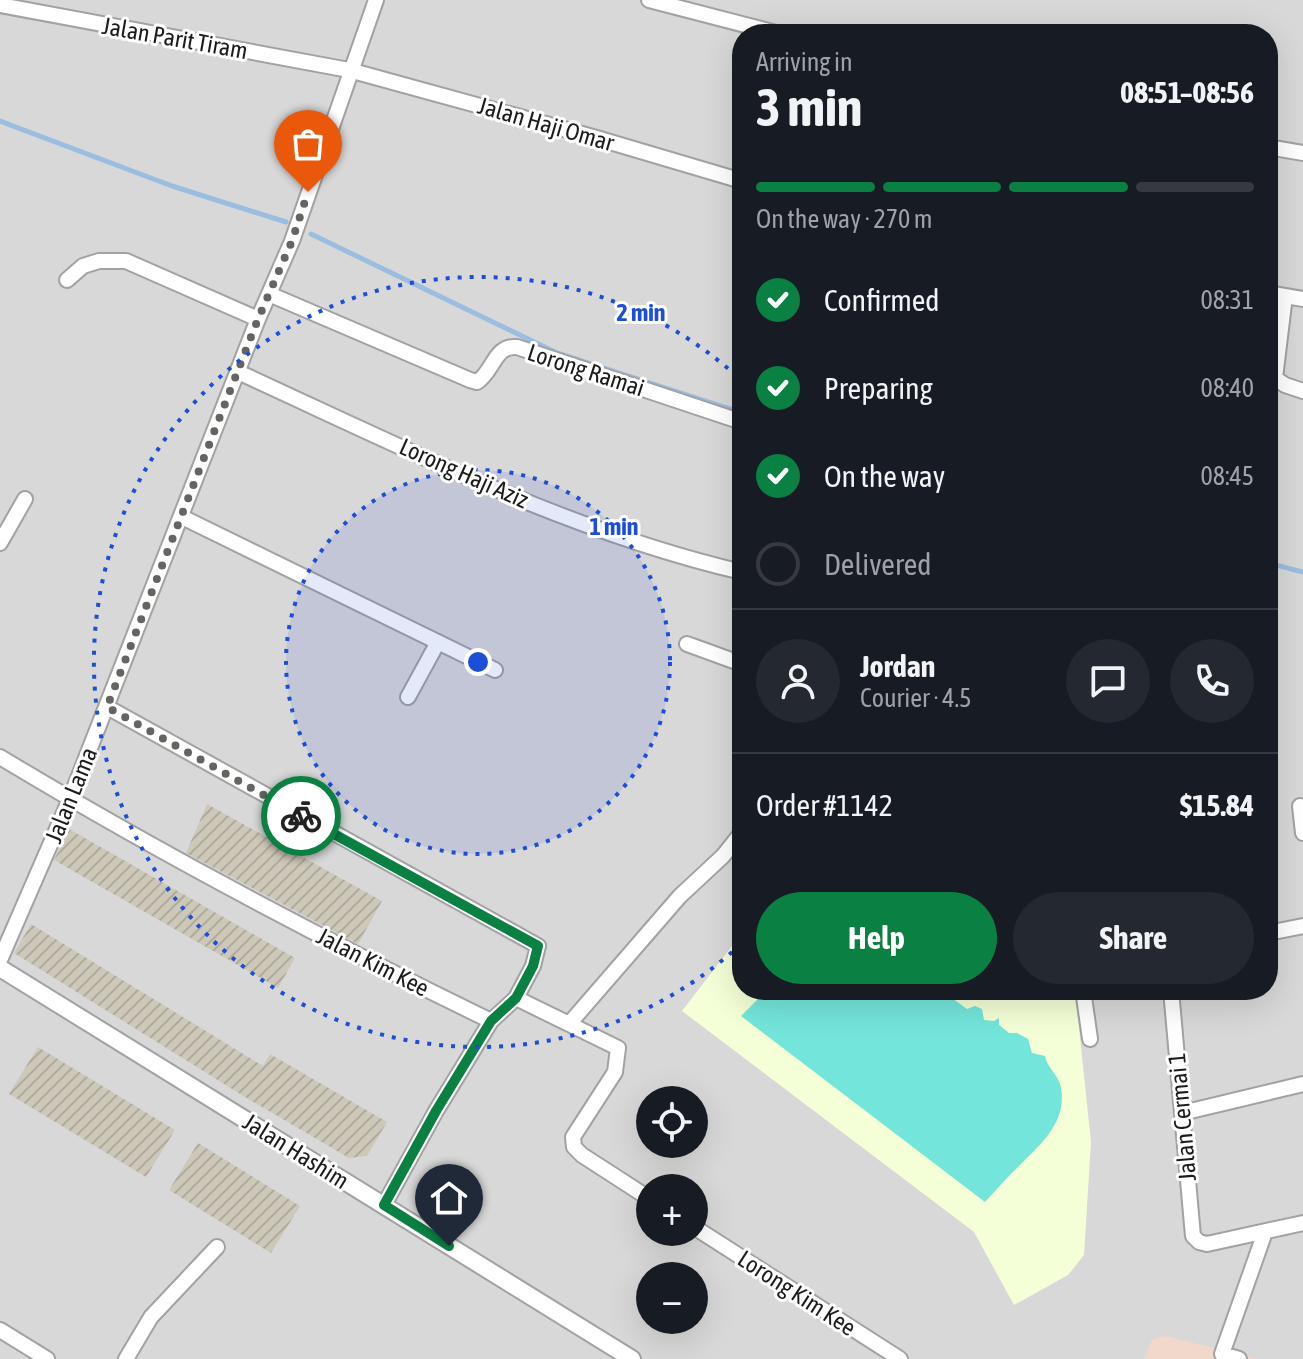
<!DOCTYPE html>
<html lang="en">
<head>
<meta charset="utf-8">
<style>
	:root { --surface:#171b24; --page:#242831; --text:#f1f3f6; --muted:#9ea1a6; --line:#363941; --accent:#0b8043 }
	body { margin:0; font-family:"Asap Condensed",sans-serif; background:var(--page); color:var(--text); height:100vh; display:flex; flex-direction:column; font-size:30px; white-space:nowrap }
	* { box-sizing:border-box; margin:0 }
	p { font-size:26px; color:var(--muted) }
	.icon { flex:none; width:44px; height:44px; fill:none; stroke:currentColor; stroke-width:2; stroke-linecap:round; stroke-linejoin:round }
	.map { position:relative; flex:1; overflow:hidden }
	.panel { position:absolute; left:732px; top:24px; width:546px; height:976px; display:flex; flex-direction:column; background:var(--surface); border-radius:32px; box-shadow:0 8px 32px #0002 }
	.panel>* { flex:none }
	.buttons { position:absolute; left:636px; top:1086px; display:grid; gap:16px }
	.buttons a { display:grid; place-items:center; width:72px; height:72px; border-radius:50%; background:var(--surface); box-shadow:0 8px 32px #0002; font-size:40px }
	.pin { position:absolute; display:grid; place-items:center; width:68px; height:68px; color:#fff; margin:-82px -34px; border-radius:50% 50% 50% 0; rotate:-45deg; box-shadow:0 0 8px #0007 }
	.pin .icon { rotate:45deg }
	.courier { position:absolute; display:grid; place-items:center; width:80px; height:80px; margin:-40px; border:6px solid #0b8043; border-radius:50%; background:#fff; color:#222; box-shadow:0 2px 10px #0007 }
	.overview em { font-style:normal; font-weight:700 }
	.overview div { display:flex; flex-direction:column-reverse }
	.overview { display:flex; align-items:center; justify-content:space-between; height:136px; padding:0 24px }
	h1 { font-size:52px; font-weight:700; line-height:60px }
	.bar { display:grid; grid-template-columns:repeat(4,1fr); gap:12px 8px; align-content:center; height:96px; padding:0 24px }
	.bar i { height:10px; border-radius:6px; background:var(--line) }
	.bar .selected { background:var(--accent) }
	.bar p { grid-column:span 4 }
	.line { display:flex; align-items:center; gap:20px; padding:0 24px; border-top:2px solid var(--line) }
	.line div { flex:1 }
	.round { display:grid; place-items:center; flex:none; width:84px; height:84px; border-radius:42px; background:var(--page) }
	ol { padding:0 24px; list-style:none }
	li { display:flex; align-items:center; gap:24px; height:88px }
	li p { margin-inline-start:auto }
	li .icon { padding:8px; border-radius:50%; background:var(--accent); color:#fff; stroke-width:4 }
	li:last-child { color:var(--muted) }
	li i { width:44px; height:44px; border:4px solid var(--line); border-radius:50% }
	.cta { display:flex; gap:16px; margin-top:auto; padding:16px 24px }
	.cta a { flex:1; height:92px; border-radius:48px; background:var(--accent); color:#fff; font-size:32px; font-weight:700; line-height:92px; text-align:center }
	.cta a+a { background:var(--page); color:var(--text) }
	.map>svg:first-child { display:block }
	.residential { fill:#d9d8d8; fill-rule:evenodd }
	.commercial { fill:#f1d8cb }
	.education { fill:#f4ffd7 }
	.pitch { fill:#74e5da }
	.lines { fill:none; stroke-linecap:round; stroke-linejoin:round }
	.stream { stroke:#9abde0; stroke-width:5 }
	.building { fill:url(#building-hatch) }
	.minor-casing { stroke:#a2a2a2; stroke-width:18 }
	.tertiary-casing { stroke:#a2a2a2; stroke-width:20 }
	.minor { stroke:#fff; stroke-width:14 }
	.tertiary { stroke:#fff; stroke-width:16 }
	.done { stroke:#656460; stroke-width:8; stroke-dasharray:0 14.4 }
	.route { stroke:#0b8043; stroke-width:10 }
	.ring { fill:none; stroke:#1d4ed8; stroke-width:4; stroke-dasharray:4 8 }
	.labels { text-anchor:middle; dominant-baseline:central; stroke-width:6; stroke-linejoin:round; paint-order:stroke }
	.street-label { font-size:24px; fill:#1b1b1b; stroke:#fff }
	.centre { fill:#1d4ed8; stroke:#fff; stroke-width:4 }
	.ring-label { font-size:24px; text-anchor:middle; font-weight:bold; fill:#1d4ed8; stroke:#fff; stroke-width:6; stroke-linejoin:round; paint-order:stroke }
</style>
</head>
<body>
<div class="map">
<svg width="1303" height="1359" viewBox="0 0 1303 1359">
	<defs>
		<pattern id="building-hatch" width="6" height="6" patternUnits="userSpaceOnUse" patternTransform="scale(2)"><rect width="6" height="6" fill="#cec8b8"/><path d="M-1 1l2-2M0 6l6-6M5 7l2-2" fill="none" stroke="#b0ab9e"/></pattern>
	</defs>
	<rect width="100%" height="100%" fill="#eeeddf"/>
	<path class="residential" d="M0,0H1303V1359H0ZM742,34H1268V990H742ZM650,1100H694V1144H650ZM650,1188H694V1232H650ZM650,1276H694V1320H650Z"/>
	<path class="commercial" d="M1164,1336L1234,1353L1255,1359H1144L1152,1340Z"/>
	<path class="education" d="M742,933V990H1075L1091,1142L1084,1255L1068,1275L1014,1305L974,1232L682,1011Z"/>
	<path class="pitch" d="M767,990H952L954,992L952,998L967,1009L975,1006L982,1009L984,1020L994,1021L999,1018V1025L1009,1033H1017L1028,1039L1032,1053L1045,1056C1047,1068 1059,1075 1061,1088C1067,1122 1041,1144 1019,1166C1007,1177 996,1190 985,1202L741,1016Z"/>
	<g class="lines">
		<path class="stream" d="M0,121L172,186L286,222
			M311,234L557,353L742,413
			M1268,563L1303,572"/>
	</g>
	<path class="building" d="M207,804L382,901L358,944L186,853Z
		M69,829L295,958L278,988L54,860Z
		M31,924L263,1066L270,1054L387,1122L367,1156L349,1158L245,1097L14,953Z
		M38,1047L175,1130L146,1177L9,1094Z
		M198,1143L300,1206L271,1253L169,1190Z"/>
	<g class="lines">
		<defs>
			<path id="minor" d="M649,0L780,34
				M0,5L349,70L593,137L742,181
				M1268,147L1303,153
				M67,280L83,266L99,261H126L258,319
				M1268,293L1303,299
				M269,294L470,380L477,382C494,371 494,345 517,347L742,422
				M1285,296L1275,378L1285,385L1303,391
				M238,372C402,447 566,531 742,572
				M182,517L495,670
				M0,543L25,499
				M687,644L742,664
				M408,697L438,642
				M107,707L538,946L533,966L516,998L491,1021L436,1111L384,1205
				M0,757C159,853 324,940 491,1021
				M1300,806L1303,833
				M1268,933L1303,926
				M0,960L70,799L258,319L292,241L376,0
				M1083,990L1090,1039
				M1171,990L1193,1236L1199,1242L1207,1244L1303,1223
				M516,998L618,1048L615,1072L573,1137L574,1147L582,1155L650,1199
				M569,1024L680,896L723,856L742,832
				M1182,1113L1303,1084
				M694,1227L900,1359
				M0,1330L47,1359
				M126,1359L151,1317L217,1247
				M1239,1359L1222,1354L1265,1232"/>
			<path id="tertiary" d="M0,968L632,1359"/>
		</defs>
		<use href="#minor" class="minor-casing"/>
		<use href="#tertiary" class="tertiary-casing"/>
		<use href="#minor" class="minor"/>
		<use href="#tertiary" class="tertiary"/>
	</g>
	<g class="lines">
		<path class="done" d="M301,816L107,707L258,319L292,241L308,192"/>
		<path class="route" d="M301,816L538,946L533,966L516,998L491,1021L436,1111L384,1205L449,1246"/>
	</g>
	<circle cx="478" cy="662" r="192" fill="#1d4ed8" fill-opacity=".12"/>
	<g class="ring">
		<circle cx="478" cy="662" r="192"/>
		<path d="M741 944A385 385 0 1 1 741 380"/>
	</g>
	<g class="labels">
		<g class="street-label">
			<text transform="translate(175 38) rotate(10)">Jalan Parit Tiram</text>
			<text transform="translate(546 124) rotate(16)">Jalan Haji Omar</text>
			<text transform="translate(586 370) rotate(18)">Lorong Ramai</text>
			<text transform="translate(464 473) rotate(24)">Lorong Haji Aziz</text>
			<text transform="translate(71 795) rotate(-68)">Jalan Lama</text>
			<text transform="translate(373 962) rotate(27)">Jalan Kim Kee</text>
			<text transform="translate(1182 1117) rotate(-95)">Jalan Cermai 1</text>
			<text transform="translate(296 1151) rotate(32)">Jalan Hashim</text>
			<text transform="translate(797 1293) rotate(33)">Lorong Kim Kee</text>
		</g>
	</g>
	<circle cx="478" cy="662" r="12" class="centre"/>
	<g class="ring-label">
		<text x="641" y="321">2 min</text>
		<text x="614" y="535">1 min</text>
	</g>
</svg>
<div class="buttons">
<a><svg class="icon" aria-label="locate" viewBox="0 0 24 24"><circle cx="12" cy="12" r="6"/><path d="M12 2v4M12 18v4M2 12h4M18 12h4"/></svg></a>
<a>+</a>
<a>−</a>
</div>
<div class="pin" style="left:308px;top:192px;background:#ea580c"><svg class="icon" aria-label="bag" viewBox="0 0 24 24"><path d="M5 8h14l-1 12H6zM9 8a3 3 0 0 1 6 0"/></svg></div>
<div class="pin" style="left:449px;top:1246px;background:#1f2937"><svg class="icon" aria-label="home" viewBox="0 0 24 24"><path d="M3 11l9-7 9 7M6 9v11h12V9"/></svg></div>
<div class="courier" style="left:301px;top:816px"><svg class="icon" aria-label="bike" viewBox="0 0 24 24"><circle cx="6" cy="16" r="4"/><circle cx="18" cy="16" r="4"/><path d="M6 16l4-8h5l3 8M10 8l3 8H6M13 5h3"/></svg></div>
<section class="panel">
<div class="overview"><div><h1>3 min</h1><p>Arriving in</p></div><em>08:51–08:56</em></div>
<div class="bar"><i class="selected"></i><i class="selected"></i><i class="selected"></i><i></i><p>On the way · 270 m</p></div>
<ol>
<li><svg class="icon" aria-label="check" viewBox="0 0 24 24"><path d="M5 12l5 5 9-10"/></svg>Confirmed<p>08:31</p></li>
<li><svg class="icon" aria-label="check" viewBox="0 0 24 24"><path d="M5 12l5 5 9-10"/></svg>Preparing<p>08:40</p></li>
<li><svg class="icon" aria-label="check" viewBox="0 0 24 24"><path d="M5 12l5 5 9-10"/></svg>On the way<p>08:45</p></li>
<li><i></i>Delivered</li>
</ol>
<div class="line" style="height:144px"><a class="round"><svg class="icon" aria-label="person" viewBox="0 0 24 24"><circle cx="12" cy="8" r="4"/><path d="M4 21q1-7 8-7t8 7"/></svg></a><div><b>Jordan</b><p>Courier · 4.5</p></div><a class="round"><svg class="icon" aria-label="chat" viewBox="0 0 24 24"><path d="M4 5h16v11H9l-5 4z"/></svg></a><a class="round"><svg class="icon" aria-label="phone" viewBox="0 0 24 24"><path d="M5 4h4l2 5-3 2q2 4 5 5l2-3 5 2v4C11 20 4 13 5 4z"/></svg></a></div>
<div class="line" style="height:104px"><div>Order #1142</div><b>$15.84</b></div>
<div class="cta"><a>Help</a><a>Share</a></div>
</section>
</div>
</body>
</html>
